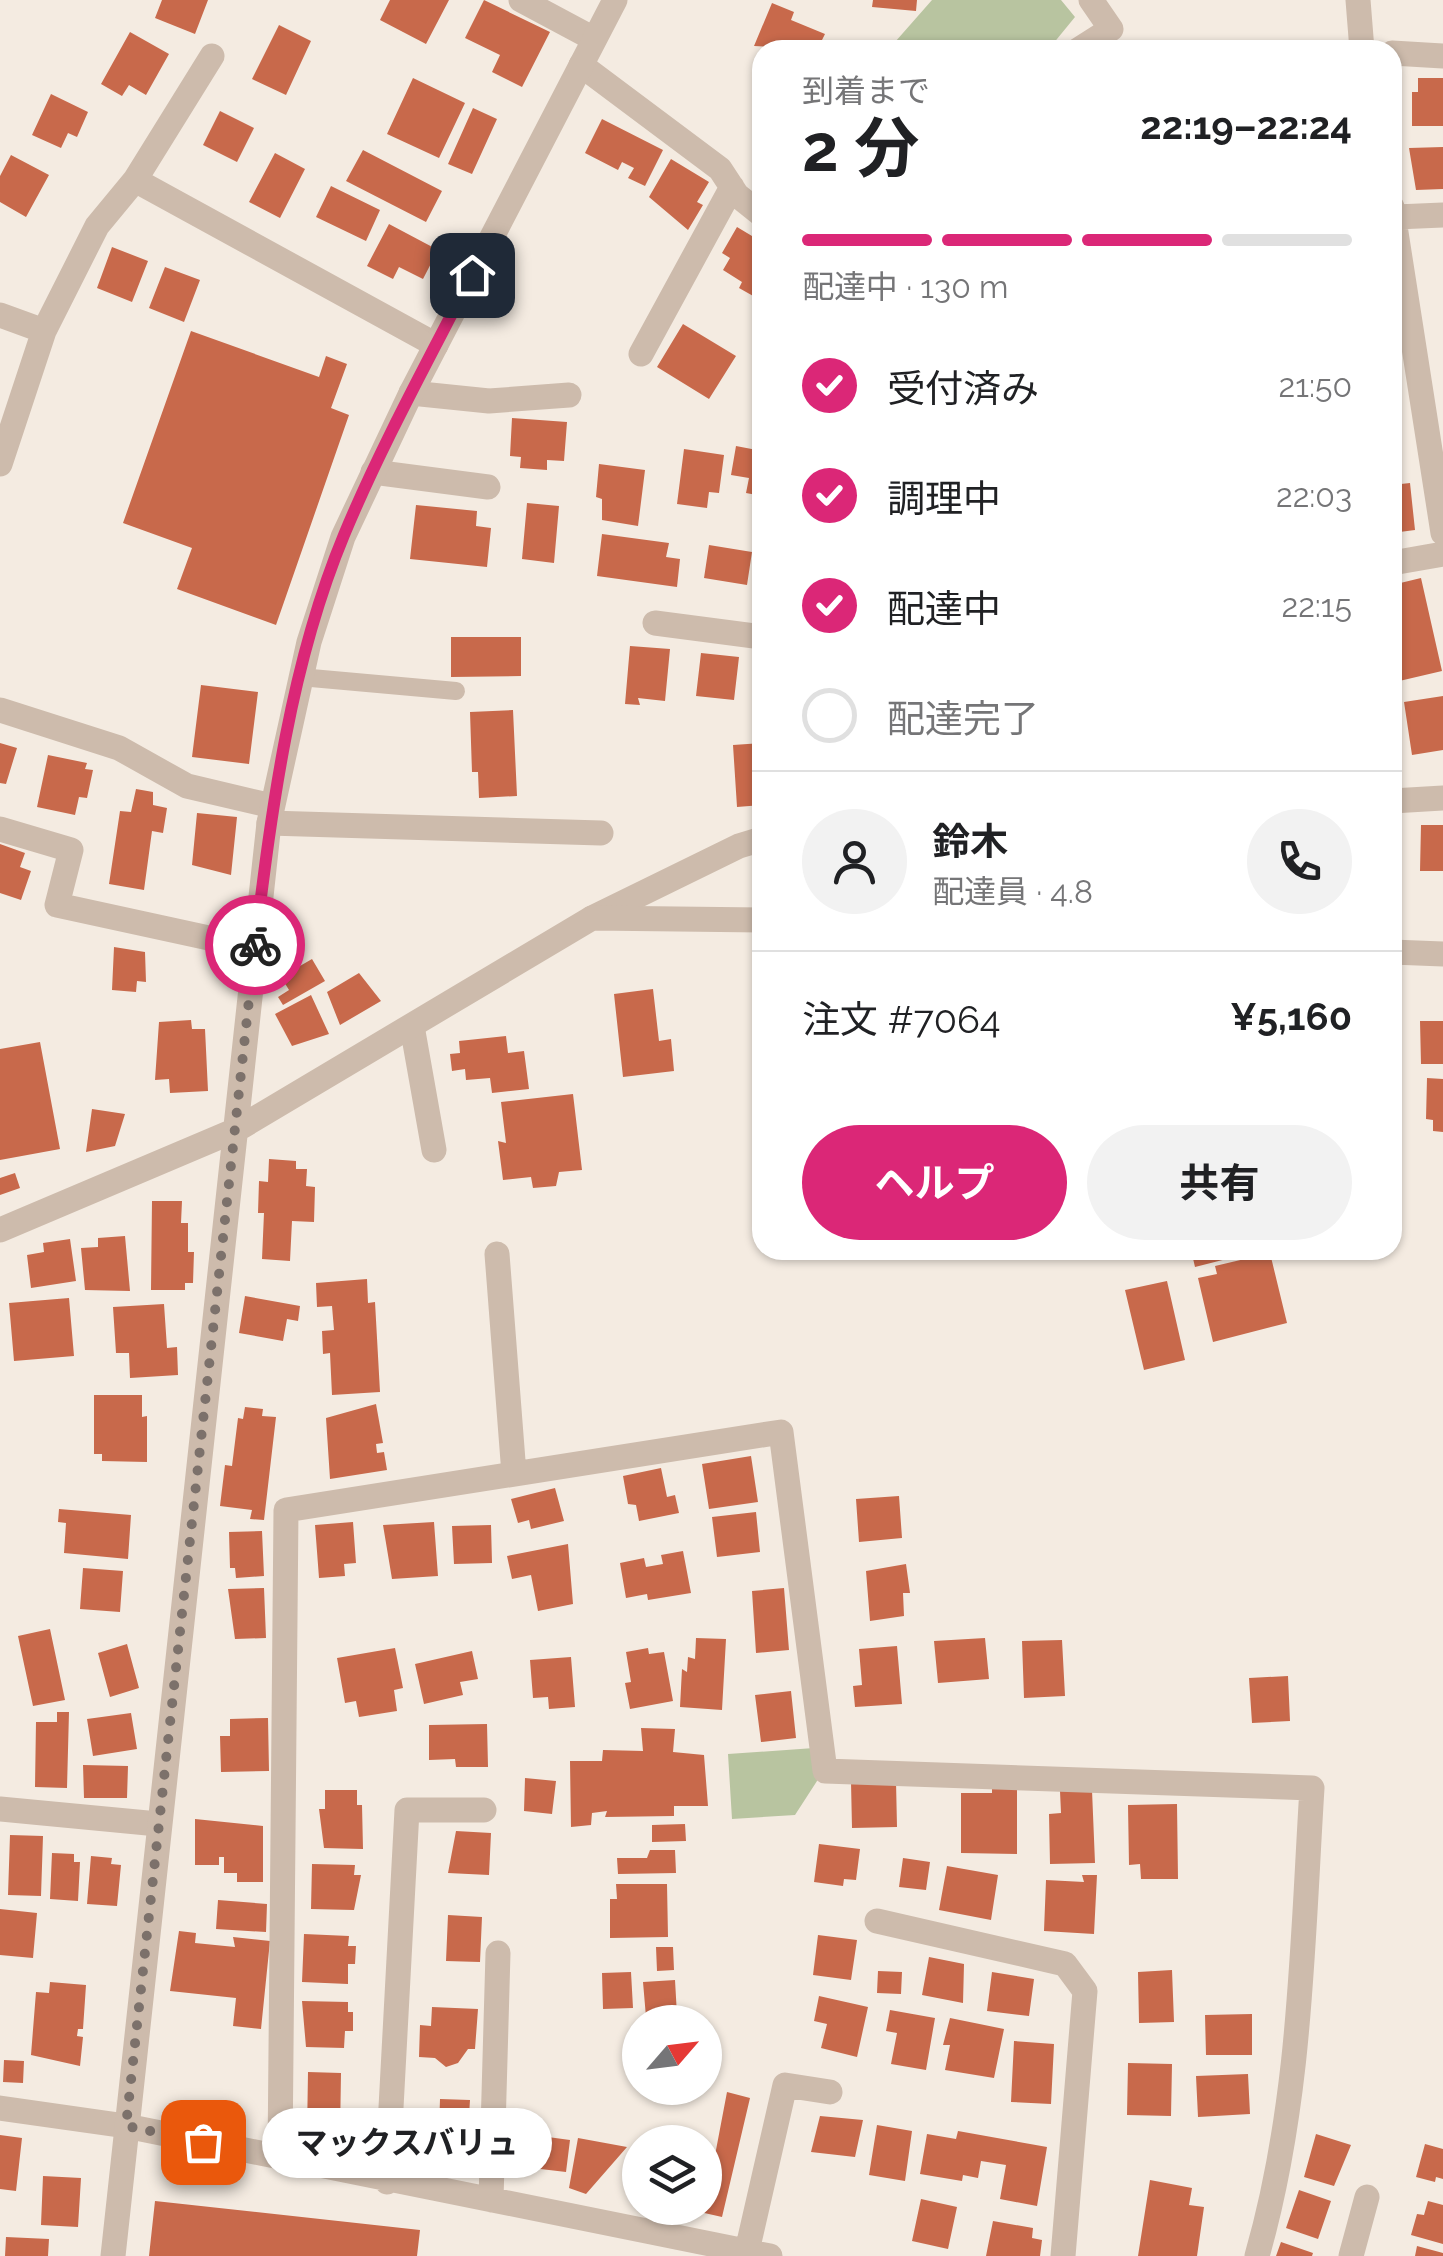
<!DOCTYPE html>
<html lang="ja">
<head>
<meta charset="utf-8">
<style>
	:root { --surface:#fff; --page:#f2f2f2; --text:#202124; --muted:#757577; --line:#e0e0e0; --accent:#db2777 }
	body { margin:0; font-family:Raleway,"Noto Sans JP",sans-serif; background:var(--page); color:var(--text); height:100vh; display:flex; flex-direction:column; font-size:38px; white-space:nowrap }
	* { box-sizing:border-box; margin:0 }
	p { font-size:32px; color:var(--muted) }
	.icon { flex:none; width:55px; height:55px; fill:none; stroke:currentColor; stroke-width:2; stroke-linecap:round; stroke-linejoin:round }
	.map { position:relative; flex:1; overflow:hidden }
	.side { position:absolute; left:752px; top:40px; width:650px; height:1220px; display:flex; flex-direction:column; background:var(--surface); border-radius:30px; box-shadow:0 2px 8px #0004 }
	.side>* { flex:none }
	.needle { width:65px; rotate:62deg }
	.buttons { position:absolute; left:622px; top:2005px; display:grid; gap:20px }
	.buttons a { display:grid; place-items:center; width:100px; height:100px; border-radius:50%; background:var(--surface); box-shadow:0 2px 8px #0004; font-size:50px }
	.pin { position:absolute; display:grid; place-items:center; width:85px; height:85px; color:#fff; margin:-42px; border-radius:20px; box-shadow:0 5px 15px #0006 }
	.courier { position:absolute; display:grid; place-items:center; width:100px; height:100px; margin:-50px; border:8px solid #db2777; border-radius:50%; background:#fff; color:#222; box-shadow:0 2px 12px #0007 }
	.bubble { position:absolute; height:70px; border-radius:35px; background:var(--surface); box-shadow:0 2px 8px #0004; font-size:32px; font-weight:700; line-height:70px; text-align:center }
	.head em { font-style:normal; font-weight:700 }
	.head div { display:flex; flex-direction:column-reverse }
	.head { display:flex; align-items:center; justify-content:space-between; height:170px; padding:0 50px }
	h1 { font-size:65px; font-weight:700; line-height:75px }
	.bar { display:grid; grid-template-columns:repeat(4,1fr); gap:15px 10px; align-content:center; height:120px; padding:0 50px }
	.bar i { height:12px; border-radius:8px; background:var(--line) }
	.bar .selected { background:var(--accent) }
	.bar p { grid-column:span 4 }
	.line { display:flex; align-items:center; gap:25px; padding:0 50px; border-top:2px solid var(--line) }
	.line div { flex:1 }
	.round { display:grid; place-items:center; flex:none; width:105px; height:105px; border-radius:52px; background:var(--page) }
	ol { padding:0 50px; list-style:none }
	li { display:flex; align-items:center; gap:30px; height:110px }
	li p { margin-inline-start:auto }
	li .icon { padding:10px; border-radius:50%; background:var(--accent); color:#fff; stroke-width:4 }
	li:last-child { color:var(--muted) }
	li i { width:55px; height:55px; border:5px solid var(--line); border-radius:50% }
	.button { display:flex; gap:20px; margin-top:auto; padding:20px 50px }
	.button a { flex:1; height:115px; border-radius:60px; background:var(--accent); color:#fff; font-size:40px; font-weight:700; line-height:115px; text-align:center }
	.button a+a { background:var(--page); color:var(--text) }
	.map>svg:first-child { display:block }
	.green { fill:#b8c4a0 }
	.building { fill:#c8694b }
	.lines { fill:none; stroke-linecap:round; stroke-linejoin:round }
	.service { stroke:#cdbbac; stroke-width:18 }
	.minor { stroke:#cdbbac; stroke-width:25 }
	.tertiary { stroke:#cdbbac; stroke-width:25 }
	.done { stroke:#7c716b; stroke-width:10; stroke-dasharray:0 18 }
	.route { stroke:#db2777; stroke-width:12 }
</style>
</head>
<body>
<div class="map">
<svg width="1443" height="2256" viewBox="0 0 1443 2256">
	<rect width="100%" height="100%" fill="#f4ebe1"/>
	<path class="green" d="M932,0H1061L1075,17L1048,50H888Z
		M814,1748L817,1781L795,1815L732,1819L728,1754Z"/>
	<path class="building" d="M162,0H208L195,34L155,18Z
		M390,0H449L426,44L380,20Z
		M484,0L550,32L522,87L492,72L500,55L465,38Z
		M873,0H917L916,11L872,7Z
		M772,3L794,12L791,20L825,34L820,44L834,50L754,46Z
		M279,25L311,41L286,95L252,79Z
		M130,32L169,54L146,95L129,85L122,96L101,84Z
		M413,78L465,103L439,158L387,134Z
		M1418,78H1443V126H1412V92H1418Z
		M51,94L88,112L77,137L68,133L61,148L32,135Z
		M473,108L497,119L472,174L448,164Z
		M220,111L254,128L237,162L203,145Z
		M602,119L663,150L645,186L628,178L634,168L622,162L618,170L585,153Z
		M1443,147V189L1416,190L1409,148Z
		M363,150L442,191L426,222L346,181Z
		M275,153L305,169L280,218L249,202Z
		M11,155L49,175L26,217L0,202V176Z
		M671,159L709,182L697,202L703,205L688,230L649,197Z
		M331,186L380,210L366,241L316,217Z
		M389,224L438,250L423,279L399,267L393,279L367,266Z
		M737,227L762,242V301L739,288L742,282L723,270L730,258L722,253Z
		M112,247L148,261L132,302L97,288Z
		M165,267L200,280L184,322L149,308Z
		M683,324L736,356L709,399L657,367Z
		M191,331L319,377L326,356L347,364L331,408L349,415L276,625L177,589L192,548L123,523Z
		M1392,372L1402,402L1392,405Z
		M512,418L567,422L564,461L547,460V470L520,468L521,457L510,456Z
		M736,446L762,451V496L746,493L749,478L731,475Z
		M684,449L724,455L719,493L709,492L707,508L677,504Z
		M599,464L645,470L638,526L602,520V499L596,497Z
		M1410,483L1415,530L1392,533V485Z
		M527,503L559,506L554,563L522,559Z
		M416,505L477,511L476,526L491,528L487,567L410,559Z
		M602,534L669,543L666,557L680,559L677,587L597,576Z
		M709,545L752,552L747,585L704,578Z
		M1421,578L1442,671L1395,682L1392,585Z
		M451,637H521V676L451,677Z
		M630,646L670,649L665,701L638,698L640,705L625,704Z
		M701,653L739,657L734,700L696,696Z
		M201,685L258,692L249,764L192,757Z
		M1443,696V750L1412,755L1404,702Z
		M513,710L517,796L479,798L478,772H472L470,712Z
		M0,743L17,748L6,784L0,783Z
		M762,743V805L737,807L733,745Z
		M48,755L87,763L85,769L93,770L87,798L79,797L75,815L37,807Z
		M136,789L153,792V805L167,808L163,833L152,831L144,890L109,884L120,811L131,812Z
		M197,813L237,817L231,875L192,865Z
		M1392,819H1399L1401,870L1392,871Z
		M1421,825H1443V871H1420Z
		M0,844L25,853L20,867L31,871L21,900L0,893Z
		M1392,880H1399L1396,919H1392Z
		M114,947L145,952L146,982L137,981L136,992L112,990Z
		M312,959L325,981L283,1005L278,997L289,990L281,977Z
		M359,973L381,1001L340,1025L327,992Z
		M653,989L659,1041L671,1039L674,1071L623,1077L614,994Z
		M311,995L329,1034L292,1046L275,1014Z
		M191,1020L192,1029H205L208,1091L170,1093L169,1079L155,1080L159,1022Z
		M1420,1021H1443V1064H1421Z
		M506,1036L508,1053L524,1051L529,1089L492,1093L490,1078L466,1080L465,1069L452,1071L450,1054L460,1053L459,1041Z
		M40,1042L60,1149L0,1160V1049Z
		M1427,1078L1443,1079V1132L1433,1131V1120L1426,1119Z
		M573,1094L582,1170L559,1172L556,1186L533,1188L531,1177L503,1180L498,1141L506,1143L501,1102Z
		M92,1109L125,1114L115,1146L86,1152Z
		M269,1159L296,1161V1169H307L306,1186L315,1187L314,1222L292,1221L290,1261L262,1259L264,1213H258L259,1181L268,1182Z
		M15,1173L20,1188L0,1195V1178Z
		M152,1201H182L181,1223H188V1252H194L193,1283H185V1290H151Z
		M125,1236L130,1291L85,1290L81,1248L98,1247V1238Z
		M70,1239L76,1281L31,1288L27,1255L44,1252L43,1243Z
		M1191,1250H1258V1251L1195,1267Z
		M1270,1253L1287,1323L1213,1342L1198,1278L1217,1274L1215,1266Z
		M367,1279L368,1303L375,1302L380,1392L332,1395L330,1353L323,1354L322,1331L334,1330L332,1306L317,1307L316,1283Z
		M1167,1281L1185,1360L1144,1370L1125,1290Z
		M245,1296L300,1306L298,1321L287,1319L283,1341L239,1333Z
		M69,1298L74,1356L14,1361L9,1303Z
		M164,1304L167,1348L177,1347L178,1375L130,1378L129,1353H116L113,1307Z
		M94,1395H142V1417L147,1416V1462L102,1461V1454H94Z
		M376,1404L383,1443L376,1444L377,1453L384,1452L387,1470L330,1479L326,1418Z
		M245,1407L263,1409L262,1416L276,1417L264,1520L250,1519L252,1510L220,1506L225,1465L232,1466L238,1418L243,1419Z
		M751,1456L758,1502L709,1509L702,1464Z
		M661,1468L667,1497L675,1495L679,1513L639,1521L636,1505L628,1504L623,1476Z
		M555,1488L564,1521L531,1529L529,1520L518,1523L511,1499Z
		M899,1496L902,1538L859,1542L856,1499Z
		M59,1509L131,1515L128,1559L64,1553L66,1523L58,1522Z
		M756,1512L760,1552L717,1557L712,1517Z
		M353,1522L356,1563L344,1564L345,1576L319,1578L315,1525Z
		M434,1522L438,1576L392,1579L383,1525Z
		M491,1525L492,1563L454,1564L452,1526Z
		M262,1531L264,1576L236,1578L235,1568H230L229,1532Z
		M568,1544L573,1604L538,1611L531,1575L512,1579L507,1556Z
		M683,1551L691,1593L648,1600L647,1594L626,1598L620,1563L644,1558L646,1567L663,1564L661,1555Z
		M906,1564L910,1593H903L904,1616L870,1621L866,1571Z
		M83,1568L123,1571L120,1612L80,1609Z
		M264,1588L266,1638L235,1639L228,1589Z
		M784,1588L789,1650L756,1653L752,1591Z
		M50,1629L65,1700L33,1706L18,1636Z
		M696,1638L726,1639L722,1710L680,1707L682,1669L687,1672L688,1657L695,1659Z
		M985,1638L989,1679L938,1683L934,1641Z
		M1062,1640L1065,1696L1024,1698L1022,1641Z
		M127,1644L139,1688L110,1697L98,1653Z
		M897,1646L902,1704L855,1707L853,1686L862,1685L859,1649Z
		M395,1648L403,1688L394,1690L397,1711L359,1717L356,1701L345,1703L337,1658Z
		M648,1648L649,1654L664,1652L673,1701L630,1709L625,1683L631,1682L626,1652Z
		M472,1651L478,1679L460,1682L463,1695L424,1704L415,1664Z
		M571,1657L575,1707L549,1709L548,1697L533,1698L530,1660Z
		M1288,1676L1290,1721L1252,1723L1249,1678Z
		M791,1691L796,1738L761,1742L755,1695Z
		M57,1712H69L67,1788L35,1787L36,1722H57Z
		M131,1713L137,1749L93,1756L87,1719Z
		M268,1718L269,1771L221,1772L220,1736H230V1719Z
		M487,1724L488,1767H456L455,1759L429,1760V1725Z
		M641,1728L675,1729L673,1752L704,1755L708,1806H674V1816L605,1817L607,1811L592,1813L591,1825L571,1827L570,1761H602L603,1750L643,1751Z
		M83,1765L128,1766L127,1798H84Z
		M525,1778L556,1781L552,1814L524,1811Z
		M896,1781L897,1827L852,1828L851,1782Z
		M992,1788L1017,1789V1854L961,1853V1793H992Z
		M325,1790H357V1805H362L363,1849L324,1848L319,1809H325Z
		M1092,1790L1095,1863L1050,1864L1049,1814L1061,1813L1060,1791Z
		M1177,1804L1178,1879H1141L1140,1864L1129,1865L1128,1805Z
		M195,1819L263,1826V1882H237V1873H224V1857H219V1865H195Z
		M685,1824L686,1841L652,1842V1825Z
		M456,1831L491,1833L489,1875L448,1873Z
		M10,1835L43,1836L41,1896L8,1895Z
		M819,1844L860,1849L856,1880L844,1879L843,1886L814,1882Z
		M650,1850H675L676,1873L618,1874L617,1858H647Z
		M52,1853L74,1854V1862H80L78,1901L50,1899Z
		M91,1856L112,1858L111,1864L121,1865L117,1906L87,1904Z
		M903,1858L930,1862L926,1890L899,1887Z
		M312,1864L355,1865L354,1875H361L354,1910L311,1909Z
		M947,1866L998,1875L991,1920L939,1910Z
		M1082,1875H1097L1094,1934L1044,1931L1046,1880L1084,1882Z
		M616,1884H667L668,1937L610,1938V1899H617Z
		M218,1900L267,1904L266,1932L216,1929Z
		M0,1909L37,1913L33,1958L0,1955Z
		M448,1915L482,1917L480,1962L446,1961Z
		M179,1931L196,1933L195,1943L235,1947L233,1937L270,1941L261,2029L233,2026L236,1998L170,1991Z
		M304,1934L349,1936L348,1946H356L355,1964H348V1984L302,1982Z
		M818,1935L857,1940L851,1980L813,1975Z
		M656,1947H673L674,1970L657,1971Z
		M929,1957L964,1964L963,2003L922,1995Z
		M1172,1970L1174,2022L1139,2023L1138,1972Z
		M878,1971L902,1972L901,1994L877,1993Z
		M631,1972L633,2008L603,2009L602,1973Z
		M992,1972L1034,1979L1029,2016L987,2011Z
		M675,1980L677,2015L646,2017L643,1982Z
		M50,1982L86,1985L83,2029H78L77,2036L83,2037L80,2066L31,2055L36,1992L49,1993Z
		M819,1996L868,2007L857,2057L821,2048L827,2024L814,2021Z
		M302,2001L348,2002V2012H353V2031H345L344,2048L306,2047Z
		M432,2007L478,2009L475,2049H468L458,2063L446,2067L435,2058L419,2057L420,2025L431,2026Z
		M890,2010L935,2018L926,2070L891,2064L897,2033L886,2031Z
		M1252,2014V2055H1206L1205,2015Z
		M950,2018L1004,2029L994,2078L945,2070L950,2045H943Z
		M1014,2041L1054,2044L1051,2104L1011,2102Z
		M4,2060L24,2061L23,2083L3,2082Z
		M1128,2063L1172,2064L1171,2116L1127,2115Z
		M308,2072L341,2073L340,2135L307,2134Z
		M1248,2074L1250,2114L1198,2117L1196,2076Z
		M727,2092L750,2098L722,2217L700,2212L705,2208Z
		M440,2099L470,2100L468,2131L439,2130Z
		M820,2116L863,2120L855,2157L811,2152Z
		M877,2125L912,2131L905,2181L869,2175Z
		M958,2131L1047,2147L1037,2206L1000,2199L1006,2165L981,2161L978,2178L963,2175L962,2181L920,2174L927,2134L956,2139Z
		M511,2132L570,2140L566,2172L515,2166L516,2159L508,2158Z
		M1316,2134L1351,2145L1334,2186L1304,2177Z
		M0,2135L22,2138L16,2191L0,2189Z
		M578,2138L627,2147L586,2194L569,2188Z
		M1425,2144L1443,2149V2179L1436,2177L1435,2182L1416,2177Z
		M640,2175V2205L625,2191Z
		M43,2176L81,2178L78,2227L41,2225Z
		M1150,2180L1192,2188L1189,2205L1204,2207L1197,2256H1138Z
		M1299,2190L1331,2201L1318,2239L1286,2228Z
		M921,2199L957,2207L948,2249L912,2241Z
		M155,2201L420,2230L417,2256H149Z
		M1428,2201L1443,2205V2244L1411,2235L1417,2214L1424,2215Z
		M993,2221L1033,2228L1032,2238L1042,2240L1040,2256H986Z
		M6,2237L49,2239L48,2256H5Z
		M1281,2242L1313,2253L1312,2256H1276Z
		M1417,2246L1443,2253V2256H1415Z"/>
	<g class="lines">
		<path class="service" d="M300,677L456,691"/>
		<path class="minor" d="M521,0L594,39
			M1358,0L1362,50
			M1078,50L1111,29L1091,0
			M1392,53L1443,56
			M581,65L720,169L737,195L762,215
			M135,180L436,345
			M1392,207L1443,533
			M1396,217L1443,215
			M0,315L44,331L0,464
			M44,331L97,226L135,180L212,56
			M641,354L732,187
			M411,393L489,401L569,395
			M373,472L488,487
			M1392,563L1443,554
			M655,623L762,637
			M0,710L119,748L187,786L272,806
			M1392,801L1443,798
			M269,823L601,833
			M0,829L71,850L57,905L255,948
			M592,918L739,846L762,839
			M412,1026L434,1150
			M497,1254L514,1474
			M0,1809L158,1824
			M877,1921L1065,1964L1085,1991L1063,2256
			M0,2108L126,2126L770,2256
			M280,2158L286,1510L781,1432L825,1771L1312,1788C1302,1947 1301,2102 1257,2256
			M387,2182L407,1810H484
			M491,2200L498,1953
			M747,2251L785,2085L830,2092
			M1351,2256L1367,2197"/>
		<path class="tertiary" d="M1392,952L1443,954
			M0,1230L236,1130L592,918L762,920
			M113,2256L269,823L309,642L343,537L411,393L615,0"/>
	</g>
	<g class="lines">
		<path class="done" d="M203,2142L126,2126L255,945"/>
		<path class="route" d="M255,945C272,807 290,665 344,535C381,446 428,361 472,275"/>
	</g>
</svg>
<div class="buttons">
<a><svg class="needle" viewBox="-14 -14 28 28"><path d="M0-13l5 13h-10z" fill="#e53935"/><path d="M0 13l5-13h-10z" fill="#757577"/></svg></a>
<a><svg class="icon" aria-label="layers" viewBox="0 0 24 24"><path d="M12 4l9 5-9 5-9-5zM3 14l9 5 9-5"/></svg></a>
</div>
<div class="pin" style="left:203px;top:2142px;background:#ea580c"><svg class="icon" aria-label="bag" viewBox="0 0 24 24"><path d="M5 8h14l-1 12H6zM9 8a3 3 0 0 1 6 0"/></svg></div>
<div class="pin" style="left:472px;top:275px;background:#1f2937"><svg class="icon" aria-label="home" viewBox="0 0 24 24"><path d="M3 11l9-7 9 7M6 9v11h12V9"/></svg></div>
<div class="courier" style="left:255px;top:945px"><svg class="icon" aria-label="bike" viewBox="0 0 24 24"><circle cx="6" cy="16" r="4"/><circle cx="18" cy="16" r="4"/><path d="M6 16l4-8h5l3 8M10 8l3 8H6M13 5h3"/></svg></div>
<div class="bubble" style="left:262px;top:2108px;width:290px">マックスバリュ</div>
<section class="side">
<div class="head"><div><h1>2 分</h1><p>到着まで</p></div><em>22:19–22:24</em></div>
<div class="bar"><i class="selected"></i><i class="selected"></i><i class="selected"></i><i></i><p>配達中 · 130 m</p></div>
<ol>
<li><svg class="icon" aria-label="check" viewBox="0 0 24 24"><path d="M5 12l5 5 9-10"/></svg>受付済み<p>21:50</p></li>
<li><svg class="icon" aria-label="check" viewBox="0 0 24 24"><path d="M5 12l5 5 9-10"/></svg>調理中<p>22:03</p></li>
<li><svg class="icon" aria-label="check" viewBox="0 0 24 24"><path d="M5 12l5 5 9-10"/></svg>配達中<p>22:15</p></li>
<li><i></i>配達完了</li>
</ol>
<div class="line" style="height:180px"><a class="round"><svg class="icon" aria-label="person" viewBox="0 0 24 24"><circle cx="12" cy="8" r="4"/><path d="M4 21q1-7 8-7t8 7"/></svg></a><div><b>鈴木</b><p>配達員 · 4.8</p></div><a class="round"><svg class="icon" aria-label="phone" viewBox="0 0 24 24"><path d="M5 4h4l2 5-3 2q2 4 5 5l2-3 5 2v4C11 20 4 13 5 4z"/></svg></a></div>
<div class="line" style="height:130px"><div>注文 #7064</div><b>¥5,160</b></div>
<div class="button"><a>ヘルプ</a><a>共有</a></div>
</section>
</div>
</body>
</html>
